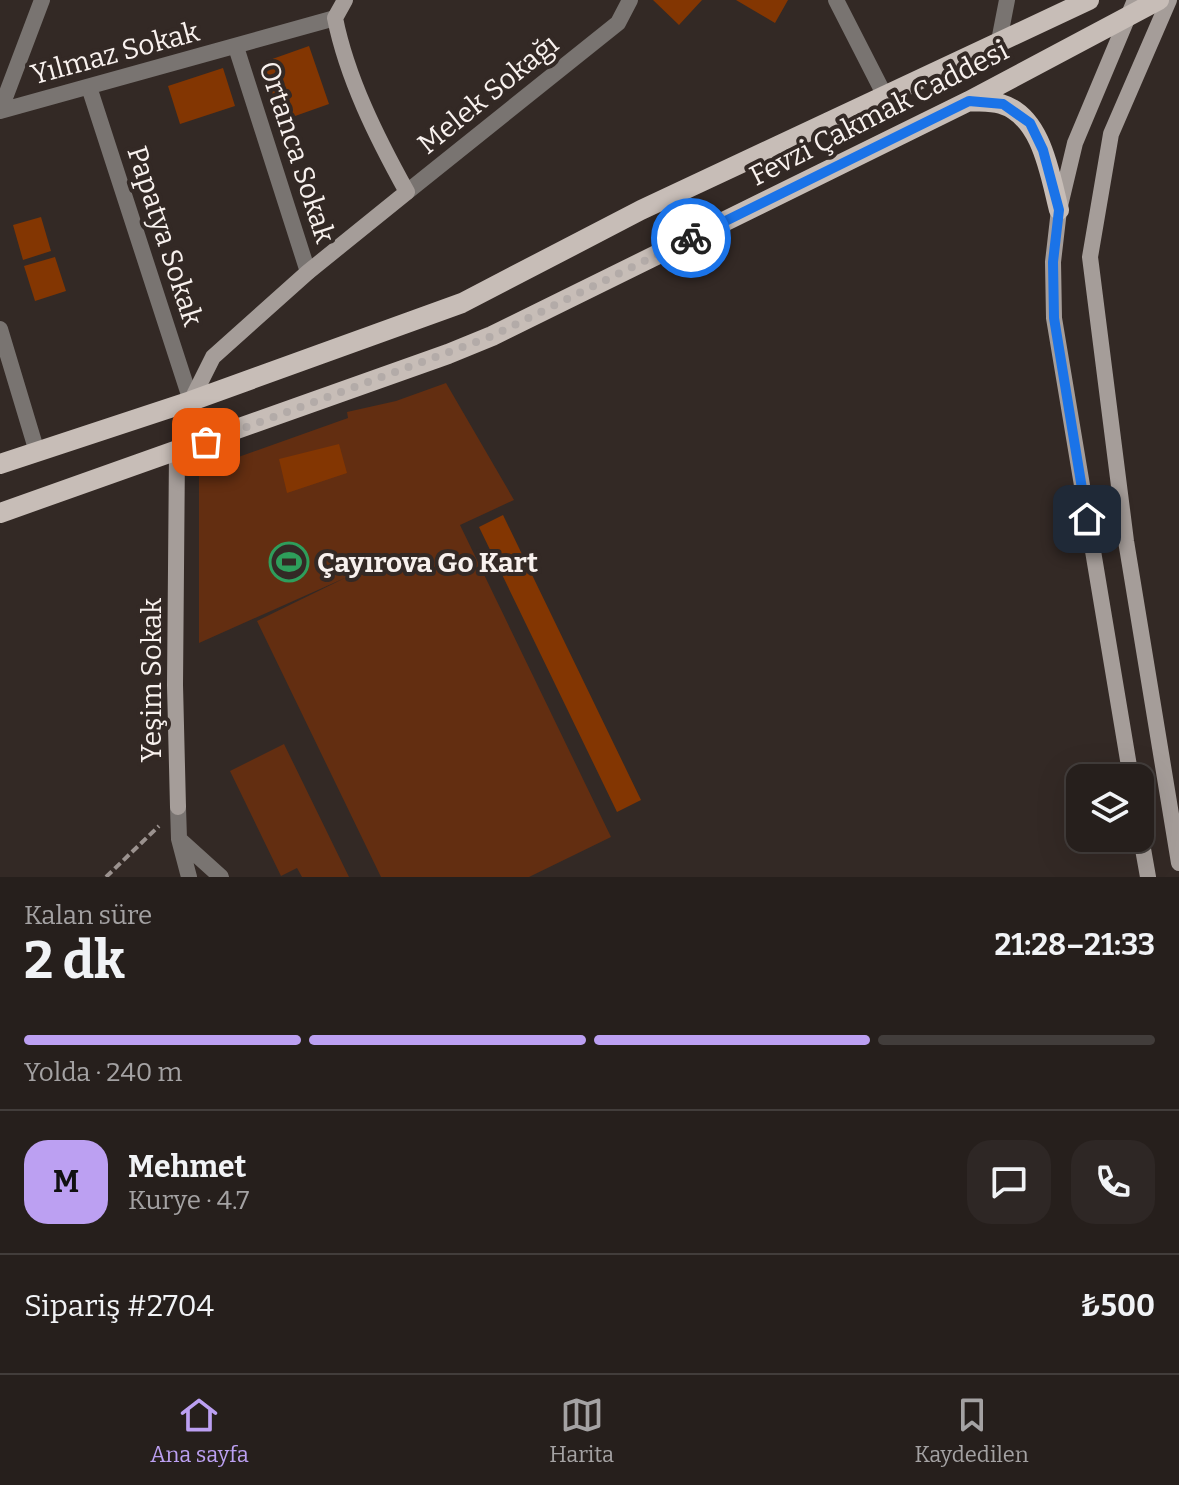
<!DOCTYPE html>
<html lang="tr">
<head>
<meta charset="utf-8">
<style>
	:root { --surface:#261f1c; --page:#2e2725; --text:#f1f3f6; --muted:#a4a2a3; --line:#423d3b; --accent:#bca0f2 }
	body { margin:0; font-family:Bitter,serif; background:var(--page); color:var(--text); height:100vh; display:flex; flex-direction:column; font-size:30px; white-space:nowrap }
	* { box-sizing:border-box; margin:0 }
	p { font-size:26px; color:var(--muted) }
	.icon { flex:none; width:44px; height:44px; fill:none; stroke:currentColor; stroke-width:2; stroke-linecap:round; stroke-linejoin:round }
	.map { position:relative; height:877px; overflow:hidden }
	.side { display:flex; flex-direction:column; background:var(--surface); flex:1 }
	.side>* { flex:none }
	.tools { position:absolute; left:1066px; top:764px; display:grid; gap:16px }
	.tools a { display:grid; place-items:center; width:88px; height:88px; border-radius:16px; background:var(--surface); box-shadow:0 8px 32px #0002,0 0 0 2px var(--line); font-size:40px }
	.pin { position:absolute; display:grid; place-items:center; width:68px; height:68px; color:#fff; margin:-34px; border-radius:16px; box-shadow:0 4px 12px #0006 }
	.courier { position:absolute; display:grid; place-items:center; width:80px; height:80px; margin:-40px; border:6px solid #1a73e8; border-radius:50%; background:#fff; color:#222; box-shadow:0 2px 10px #0007 }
	.overview em { font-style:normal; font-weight:700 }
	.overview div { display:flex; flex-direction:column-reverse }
	.overview { display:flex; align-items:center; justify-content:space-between; height:136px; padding:0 24px }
	h1 { font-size:52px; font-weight:700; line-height:60px }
	.bar { display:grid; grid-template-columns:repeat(4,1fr); gap:12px 8px; align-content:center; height:96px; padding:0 24px }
	.bar i { height:10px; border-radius:6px; background:var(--line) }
	.bar .on { background:var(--accent) }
	.bar p { grid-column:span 4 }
	.line { display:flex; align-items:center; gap:20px; padding:0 24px; border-top:2px solid var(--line) }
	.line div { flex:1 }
	.round { display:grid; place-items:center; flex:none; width:84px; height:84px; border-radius:24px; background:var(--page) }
	.tabs { display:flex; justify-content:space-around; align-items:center; height:112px; border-top:2px solid var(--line); background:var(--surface); font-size:22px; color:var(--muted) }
	.tabs a { display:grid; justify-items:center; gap:4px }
	.tabs .on { color:var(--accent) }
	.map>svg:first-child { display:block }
	.green { fill:#632e11 }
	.building { fill:#833602 }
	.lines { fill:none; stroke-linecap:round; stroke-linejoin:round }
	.path { stroke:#9b928f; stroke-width:4; stroke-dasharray:8 4; stroke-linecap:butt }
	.street { stroke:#797471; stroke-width:16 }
	.secondary { stroke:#a59d99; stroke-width:16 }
	.primary { stroke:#c7bdb7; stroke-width:20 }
	.done { stroke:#b3aba8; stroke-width:8; stroke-dasharray:0 14.4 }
	.route { stroke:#1a73e8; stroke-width:10 }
	.labels { text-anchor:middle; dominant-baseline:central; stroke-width:8; stroke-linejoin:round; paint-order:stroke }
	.street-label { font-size:28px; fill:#f8f1ee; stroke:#332925 }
	.poi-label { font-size:28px; font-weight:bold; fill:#f8f1ee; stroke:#332925; text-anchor:start }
</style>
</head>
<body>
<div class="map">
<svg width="1179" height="877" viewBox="0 0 1179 877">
	<rect width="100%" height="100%" fill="#332925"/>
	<path class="green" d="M446,383L514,500L460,525L611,837L529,877H381L257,621L347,577L199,643V471L348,418L347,412L396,401Z
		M284,744L349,877H302L297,868L281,876L230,771Z"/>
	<path class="building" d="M653,0H702L679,25Z
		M736,0H788L775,23Z
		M309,46L329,104L281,121L261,63Z
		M223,68L235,106L180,124L168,86Z
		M41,217L51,251L23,260L13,225Z
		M55,257L66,291L35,301L24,266Z
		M339,444L347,473L287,493L279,459Z
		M503,515L641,800L617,812L479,527Z"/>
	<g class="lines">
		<path class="path" d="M106,877L159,826"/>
		<path class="street" d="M836,0L884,94
			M999,41L1007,0
			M236,47L308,272
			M89,87L191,401
			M0,111L335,18
			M0,111L42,0
			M407,192L618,23L630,0
			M0,329L37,452
			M178,807L179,839L189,877
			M180,840L221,877"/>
		<path class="secondary" d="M1169,0L1111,134L1090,257L1126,541L1179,863
			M191,401L213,357L308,272L407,192C377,138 347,78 335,18L345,0
			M177,452L175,685L178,807
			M1131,778L1054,318L1053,262L1059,210L1075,143L1135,0
			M1140,832L1148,877"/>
		<path class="primary" d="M969,101C979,102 991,101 1001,104C1042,116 1050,175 1059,210
			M0,464L191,401L462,303L641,210L1089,0
			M0,513L448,354L492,336L969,101L1159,0"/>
	</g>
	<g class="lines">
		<path class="done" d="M206,442L492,336L691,238"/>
		<path class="route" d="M691,238L969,101L1003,104L1030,123L1043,150L1059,210L1053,262L1054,318L1087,519"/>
	</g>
	<defs>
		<symbol id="stadium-ring" viewBox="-11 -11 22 22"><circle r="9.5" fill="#332925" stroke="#2e9e5b" stroke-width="1.5"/><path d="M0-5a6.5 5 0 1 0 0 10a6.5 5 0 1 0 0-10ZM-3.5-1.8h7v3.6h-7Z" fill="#2e9e5b"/></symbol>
	</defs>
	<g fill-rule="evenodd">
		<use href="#stadium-ring" x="267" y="540" width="44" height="44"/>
	</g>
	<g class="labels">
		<g class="street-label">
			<text transform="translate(115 53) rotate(-15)">Yılmaz Sokak</text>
			<text transform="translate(488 94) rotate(-39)">Melek Sokağı</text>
			<text transform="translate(879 113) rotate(-27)">Fevzi Çakmak Caddesi</text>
			<text transform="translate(297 152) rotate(72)">Ortanca Sokak</text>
			<text transform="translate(165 236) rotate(72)">Papatya Sokak</text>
			<text transform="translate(151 680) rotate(-90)">Yeşim Sokak</text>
		</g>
		<g class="poi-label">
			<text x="317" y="562">Çayırova Go Kart</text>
		</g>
	</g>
</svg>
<div class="tools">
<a><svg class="icon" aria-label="layers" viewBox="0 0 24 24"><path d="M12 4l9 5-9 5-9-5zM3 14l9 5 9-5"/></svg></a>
</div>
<div class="pin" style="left:206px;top:442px;background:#ea580c"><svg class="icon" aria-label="bag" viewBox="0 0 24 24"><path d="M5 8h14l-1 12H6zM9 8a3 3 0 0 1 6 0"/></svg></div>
<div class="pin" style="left:1087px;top:519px;background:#1f2937"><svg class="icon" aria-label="home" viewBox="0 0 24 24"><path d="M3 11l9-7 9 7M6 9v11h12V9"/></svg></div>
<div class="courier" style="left:691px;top:238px"><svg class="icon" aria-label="bike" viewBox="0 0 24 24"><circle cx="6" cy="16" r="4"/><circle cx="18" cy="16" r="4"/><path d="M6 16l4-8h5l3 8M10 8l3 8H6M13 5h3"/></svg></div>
</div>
<section class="side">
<div class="overview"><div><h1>2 dk</h1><p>Kalan süre</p></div><em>21:28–21:33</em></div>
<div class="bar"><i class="on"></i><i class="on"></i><i class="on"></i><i></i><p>Yolda · 240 m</p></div>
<div class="line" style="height:144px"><b class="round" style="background:var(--accent);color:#111">M</b><div><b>Mehmet</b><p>Kurye · 4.7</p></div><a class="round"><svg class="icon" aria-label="chat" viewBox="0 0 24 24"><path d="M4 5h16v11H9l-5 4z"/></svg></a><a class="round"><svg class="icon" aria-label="phone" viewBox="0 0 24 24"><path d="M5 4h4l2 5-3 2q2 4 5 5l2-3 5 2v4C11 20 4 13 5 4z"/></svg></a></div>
<div class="line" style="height:104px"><div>Sipariş #2704</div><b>₺500</b></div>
</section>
<nav class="tabs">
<a class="on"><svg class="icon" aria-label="home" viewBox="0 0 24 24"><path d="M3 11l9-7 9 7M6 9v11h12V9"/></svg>Ana sayfa</a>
<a><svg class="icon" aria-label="map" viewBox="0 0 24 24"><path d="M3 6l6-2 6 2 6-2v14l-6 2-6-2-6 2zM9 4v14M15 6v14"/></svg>Harita</a>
<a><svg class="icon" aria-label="saved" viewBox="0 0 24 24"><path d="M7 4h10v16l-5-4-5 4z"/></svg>Kaydedilen</a>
</nav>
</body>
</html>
